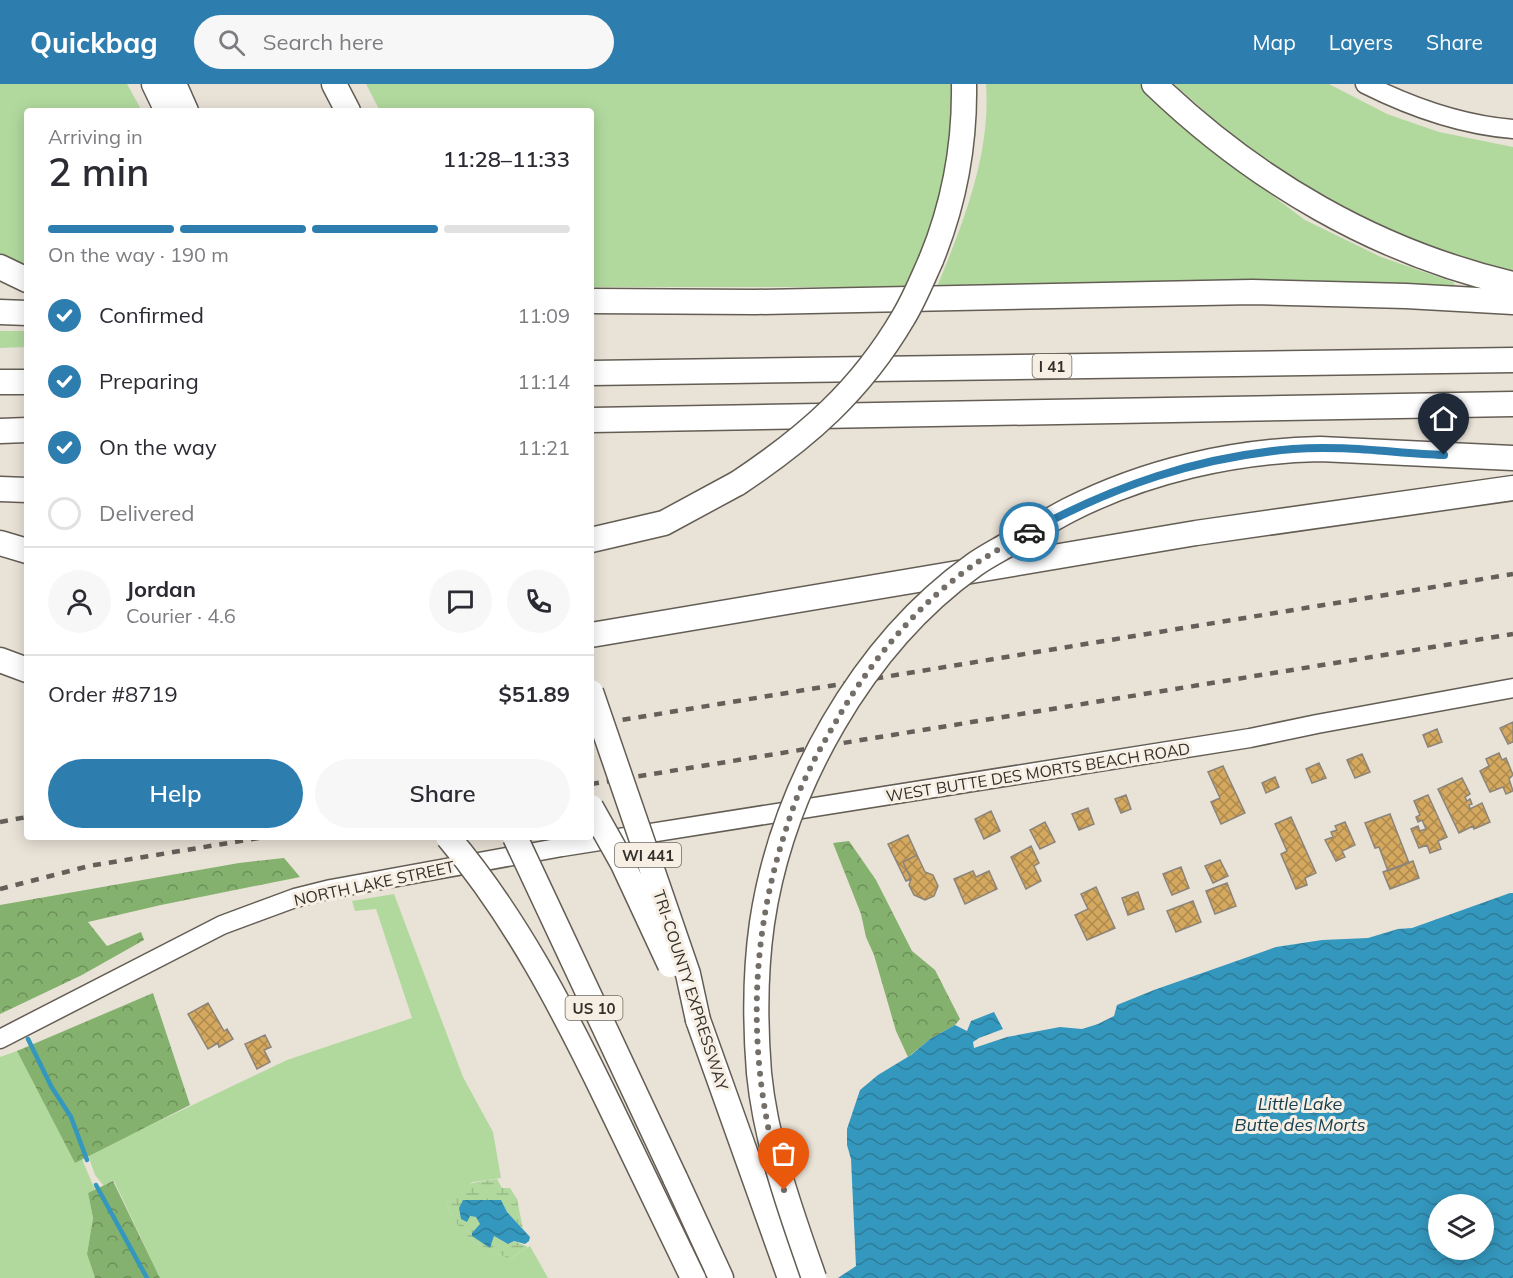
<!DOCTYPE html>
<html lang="en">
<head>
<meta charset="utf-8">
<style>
	:root { --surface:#fff; --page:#f7f7f7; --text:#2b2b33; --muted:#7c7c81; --line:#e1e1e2; --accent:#2e7daf }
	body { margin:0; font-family:Mulish,sans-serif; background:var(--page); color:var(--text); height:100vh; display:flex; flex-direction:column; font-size:22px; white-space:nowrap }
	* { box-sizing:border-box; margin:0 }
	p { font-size:20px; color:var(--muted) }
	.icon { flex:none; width:33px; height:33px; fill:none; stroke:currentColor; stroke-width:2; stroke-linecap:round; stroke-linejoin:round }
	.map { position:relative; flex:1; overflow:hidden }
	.sheet { position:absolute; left:24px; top:24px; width:570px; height:732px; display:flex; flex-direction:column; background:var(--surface); border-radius:6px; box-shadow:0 3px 15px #0003 }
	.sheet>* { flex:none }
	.fabs { position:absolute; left:1428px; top:1110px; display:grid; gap:12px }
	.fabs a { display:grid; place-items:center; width:66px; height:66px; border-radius:50%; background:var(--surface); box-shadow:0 3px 15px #0003; font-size:30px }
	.pin { position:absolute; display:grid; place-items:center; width:51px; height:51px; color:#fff; margin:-62px -26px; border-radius:50% 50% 50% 0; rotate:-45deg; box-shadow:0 0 6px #0007 }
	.pin .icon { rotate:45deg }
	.courier { position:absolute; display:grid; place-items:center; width:60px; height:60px; margin:-30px; border:4px solid #2e7daf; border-radius:50%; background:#fff; color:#222; box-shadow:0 2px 8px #0007 }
	.overview em { font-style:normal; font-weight:600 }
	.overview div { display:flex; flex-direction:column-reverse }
	.overview { display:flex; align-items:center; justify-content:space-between; height:102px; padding:0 24px }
	h1 { font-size:39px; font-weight:600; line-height:45px }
	.bar { display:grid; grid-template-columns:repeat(4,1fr); gap:9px 6px; align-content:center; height:72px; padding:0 24px }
	.bar i { height:8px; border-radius:4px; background:var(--line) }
	.bar .on { background:var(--accent) }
	.bar p { grid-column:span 4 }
	.line { display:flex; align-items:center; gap:15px; padding:0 24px; border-top:2px solid var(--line) }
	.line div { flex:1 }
	.round { display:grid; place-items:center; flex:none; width:63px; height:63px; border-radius:32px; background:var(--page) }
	ol { padding:0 24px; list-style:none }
	li { display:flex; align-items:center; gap:18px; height:66px }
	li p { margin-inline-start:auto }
	li .icon { padding:6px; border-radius:50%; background:var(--accent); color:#fff; stroke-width:4 }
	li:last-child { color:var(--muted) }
	li i { width:33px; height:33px; border:3px solid var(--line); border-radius:50% }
	.button { display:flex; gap:12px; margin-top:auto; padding:12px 24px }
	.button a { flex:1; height:69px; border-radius:36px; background:var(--accent); color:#fff; font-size:24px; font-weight:600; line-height:69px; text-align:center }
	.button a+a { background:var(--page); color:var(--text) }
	header { display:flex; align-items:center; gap:36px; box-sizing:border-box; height:84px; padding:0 30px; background:var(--accent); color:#fff }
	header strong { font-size:28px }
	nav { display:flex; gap:33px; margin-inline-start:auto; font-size:21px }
	.search { width:420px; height:54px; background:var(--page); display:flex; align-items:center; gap:15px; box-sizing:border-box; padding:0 21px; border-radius:33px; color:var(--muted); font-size:22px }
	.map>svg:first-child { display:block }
	.grass { fill:#b1d99e }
	.forest { fill:url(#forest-crowns) }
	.wetland { fill:url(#wetland-marsh) }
	.water { fill:url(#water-waves); fill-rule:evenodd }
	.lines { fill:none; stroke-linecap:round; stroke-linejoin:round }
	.stream { stroke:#3497bd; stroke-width:4.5 }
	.building { fill:url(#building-cross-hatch); stroke:#8b847a; stroke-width:1.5 }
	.secondary-casing { stroke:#635d54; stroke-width:21 }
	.highway-casing { stroke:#635d54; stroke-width:27 }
	.secondary { stroke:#fff; stroke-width:18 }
	.highway { stroke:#fff; stroke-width:24 }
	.rail { stroke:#635f59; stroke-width:4.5; stroke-dasharray:8 8; stroke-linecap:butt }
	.highway-bridge-casing { stroke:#635d54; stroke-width:27; stroke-linecap:butt }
	.highway-bridge { stroke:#fff; stroke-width:24 }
	.done { stroke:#736e68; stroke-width:6; stroke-dasharray:0 10.8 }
	.route { stroke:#2e7daf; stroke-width:8 }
	.labels { text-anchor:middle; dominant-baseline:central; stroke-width:6; stroke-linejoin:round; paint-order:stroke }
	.shield { fill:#f7efe4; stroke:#6e6963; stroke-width:1.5 }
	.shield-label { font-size:15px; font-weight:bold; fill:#33302c }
	.street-label { font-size:16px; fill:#33302c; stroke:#f7efe4 }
	.water-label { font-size:18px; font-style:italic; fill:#174152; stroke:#f7efe4 }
</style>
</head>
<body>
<header>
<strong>Quickbag</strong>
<div class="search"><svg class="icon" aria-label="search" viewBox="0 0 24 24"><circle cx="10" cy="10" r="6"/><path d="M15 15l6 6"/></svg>Search here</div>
<nav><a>Map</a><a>Layers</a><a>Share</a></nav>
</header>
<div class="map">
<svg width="1513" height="1194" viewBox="0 0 1513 1194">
	<defs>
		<pattern id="forest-crowns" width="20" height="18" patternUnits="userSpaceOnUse" patternTransform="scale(1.5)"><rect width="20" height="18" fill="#84b16d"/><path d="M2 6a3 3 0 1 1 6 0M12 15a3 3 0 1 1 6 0" fill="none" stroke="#6d905a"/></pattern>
		<pattern id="wetland-marsh" width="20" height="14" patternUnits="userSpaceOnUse" patternTransform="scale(1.5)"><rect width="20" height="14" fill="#b1d99e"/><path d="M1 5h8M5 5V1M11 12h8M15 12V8" fill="none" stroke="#9b8"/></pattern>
		<pattern id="water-waves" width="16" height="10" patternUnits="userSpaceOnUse" patternTransform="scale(1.5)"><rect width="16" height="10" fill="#3497bd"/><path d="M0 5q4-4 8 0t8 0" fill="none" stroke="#2d7c9a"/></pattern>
		<pattern id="building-cross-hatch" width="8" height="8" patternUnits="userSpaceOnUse" patternTransform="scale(1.5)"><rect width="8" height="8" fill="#d4a85e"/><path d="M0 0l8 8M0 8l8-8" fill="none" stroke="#ad894e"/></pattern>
	</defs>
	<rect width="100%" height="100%" fill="#e9e2d7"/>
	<path class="grass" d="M0,0H127L142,27H27V182L0,171Z
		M366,0H952L951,67L932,144L910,203H591V27H380Z
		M986,0H1140L1204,60L1305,136L1381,173L1453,198L1456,203L1275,196L937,203C963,139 991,71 986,0Z
		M1174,0H1329L1387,30L1439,48L1513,63V187L1430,164L1337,121L1245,63Z
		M0,247H27V263L0,264Z
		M394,810L463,993L493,1048L501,1094L473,1098L446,1118C459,1152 478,1162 510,1175L530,1162L548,1194H160L114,1097L104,1102L95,1091L88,1071L287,976L412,934L376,825L355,827L352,817Z
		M17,967L75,1078L82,1075L95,1106L88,1109L93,1134L87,1170L95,1194H0V973Z"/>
	<path class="forest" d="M849,757L876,796L912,867L935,886L960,935L955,941L930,955L908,973L896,947L874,871L866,853L861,830L833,759Z
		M284,774L300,793L161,821L88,838L107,862L141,848L144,856L82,891L0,930V821L239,779Z
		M153,909L190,1021L75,1079L17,967Z
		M113,1097L160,1194H95L87,1170L93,1134L88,1109Z"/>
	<path class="wetland" d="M497,1095L502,1104H510L517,1115L523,1145L507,1128L500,1116H463L470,1132L476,1133L484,1146L508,1160L514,1157L528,1163L510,1175C478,1162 459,1153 446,1118C458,1099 477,1098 497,1095Z"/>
	<path class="water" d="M1510,809H1513V1194H838L856,1182L851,1075L847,1061V1045L860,1006L878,991L911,971L930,955L955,941L967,947L971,937L994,928L1003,945L979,954L973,958L974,964L1007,953L1060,943L1082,945L1098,940L1114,932L1117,921L1154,906L1276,863L1322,856L1368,854L1398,845L1412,844ZM1438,1120H1484V1166H1438Z
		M463,1116H501L507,1128L530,1153L529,1157L525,1160L514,1157L508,1160L494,1152L490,1164L472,1152V1149L480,1140L476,1133L470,1132L467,1138L461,1135L459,1124Z"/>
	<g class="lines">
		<path class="stream" d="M28,955L51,1002L71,1033L87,1076
			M96,1101L147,1194"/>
	</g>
	<path class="building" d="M1513,638V658L1508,660L1500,644Z
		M1437,645L1442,658L1428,663L1423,651Z
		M1499,669L1502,676L1506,674L1513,691L1509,695L1513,707L1506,710L1503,703L1490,708L1480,687L1489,682L1486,675Z
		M1362,670L1370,688L1355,694L1347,676Z
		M1319,679L1326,694L1312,699L1306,685Z
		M1223,682L1245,729L1221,740L1211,718L1220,714L1208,688Z
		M1275,693L1279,703L1266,709L1262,699Z
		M1462,694L1470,710L1465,713L1467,717L1470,715L1472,720L1469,721L1470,725L1482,719L1490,738L1474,745L1473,742L1459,749L1438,705Z
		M1126,711L1131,725L1121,729L1115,715Z
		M1428,711L1447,753L1438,757L1441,765L1430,769L1427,761L1419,764L1411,745L1418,742L1420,747L1426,745L1422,736L1418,738L1416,733L1420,731L1414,717Z
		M1088,724L1094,740L1079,746L1072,730Z
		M991,727L1000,747L984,755L975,735Z
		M1390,730L1409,779L1388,787L1379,763L1375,764L1365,739Z
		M1291,733L1316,789L1305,794L1307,801L1296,805L1281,770L1287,767L1275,740Z
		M1045,738L1055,758L1040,765L1030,746Z
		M1345,738L1355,761L1342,767L1345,773L1336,777L1325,756L1333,753L1331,748L1337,746L1335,742Z
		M908,751L917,771L903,778L911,795L906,797L888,760Z
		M1031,762L1039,779L1034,782L1041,797L1026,805L1011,773Z
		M917,771L925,788L933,791L938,802L934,812L925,816L914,811L909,801L911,795L903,778Z
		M1220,776L1228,792L1213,799L1205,782Z
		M1413,777L1419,794L1390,805L1383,788Z
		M1181,783L1189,804L1172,811L1163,790Z
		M973,787L976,793L989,787L997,805L965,820L954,795Z
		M1227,799L1236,822L1215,830L1206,807Z
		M1096,803L1115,844L1087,856L1075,831L1088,825L1081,810Z
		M1138,808L1144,825L1128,831L1122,814Z
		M1193,817L1201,838L1176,848L1167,827Z
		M208,919L224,947L227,945L233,955L219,963L218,959L208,965L188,930Z
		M265,951L271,963L264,966L270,978L257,985L245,960Z"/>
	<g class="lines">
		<defs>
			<path id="secondary" d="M1365,0C1411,23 1462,41 1513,45
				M0,955L222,841L295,814L331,805L562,763L1250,654L1317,640L1513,604"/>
			<path id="highway" d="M154,0L167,27
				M174,0L186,27
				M334,0L348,27
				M1154,0C1255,97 1376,168 1513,200
				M931,176C954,120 965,61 964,0
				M0,183L27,196
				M591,217L756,218L1252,208L1406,212L1513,218
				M0,228L27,229
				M591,289L1513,276
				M0,298H27
				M591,336L1513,320
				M0,347L27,346
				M0,405L27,406
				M591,456L664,439L738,399
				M0,459L27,467
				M1009,460C1029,449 1048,437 1069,426C1146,387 1233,367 1320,365L1513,374
				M591,551L1196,449L1513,404
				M0,576L27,586
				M698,936L790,1194
				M675,1094L721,1194"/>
		</defs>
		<use href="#secondary" class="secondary-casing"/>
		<use href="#highway" class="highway-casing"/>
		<use href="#secondary" class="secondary"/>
		<use href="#highway" class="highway"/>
		<path class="rail" d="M591,641L1513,490
			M591,700L1513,550
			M0,738L27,733
			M0,805L89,782L265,753"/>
		<defs>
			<path id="highway-bridge" d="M738,399C807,353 860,307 903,234C914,216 922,196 931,176
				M591,608L688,890L698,936
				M591,723L623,780L670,881
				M448,753C515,832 563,925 608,1018C636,1076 664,1135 693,1194
				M515,753L675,1094
				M814,1194C791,1128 766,1060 759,989C755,939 755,888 762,839C782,704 862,561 974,481C985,473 997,467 1009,460"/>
		</defs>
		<use href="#highway-bridge" class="highway-bridge-casing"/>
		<use href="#highway-bridge" class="highway-bridge"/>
	</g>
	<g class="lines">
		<path class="done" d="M784,1106C749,993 747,872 782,758C789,736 796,712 807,691C817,669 830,648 842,627C875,572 921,517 975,480C992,469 1011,458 1029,448"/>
		<path class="route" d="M1029,448C1114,402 1197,373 1293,365C1343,361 1394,369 1444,371"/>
	</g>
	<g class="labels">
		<g class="shield">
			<rect x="1032.5" y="270" width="39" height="24" rx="4.5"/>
			<rect x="615" y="759" width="66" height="24" rx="4.5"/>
			<rect x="565.5" y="912" width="57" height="24" rx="4.5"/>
		</g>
		<g class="shield-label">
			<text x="1052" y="282">I 41</text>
			<text x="648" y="771">WI 441</text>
			<text x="594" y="924">US 10</text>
		</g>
		<g class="street-label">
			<text transform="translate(1038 688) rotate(-9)">WEST BUTTE DES MORTS BEACH ROAD</text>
			<text transform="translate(374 799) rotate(-12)">NORTH LAKE STREET</text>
			<text transform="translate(691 906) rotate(72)">TRI-COUNTY EXPRESSWAY</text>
		</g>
		<g class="water-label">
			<text x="1300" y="1019">Little Lake<tspan x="1300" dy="21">Butte des Morts</tspan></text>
		</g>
	</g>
</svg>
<div class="fabs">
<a><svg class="icon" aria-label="layers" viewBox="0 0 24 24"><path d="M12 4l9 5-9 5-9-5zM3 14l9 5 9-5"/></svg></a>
</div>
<div class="pin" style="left:784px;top:1106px;background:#ea580c"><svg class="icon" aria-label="bag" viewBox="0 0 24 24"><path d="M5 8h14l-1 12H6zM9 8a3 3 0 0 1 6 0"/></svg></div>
<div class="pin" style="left:1444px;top:371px;background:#1f2937"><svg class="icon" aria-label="home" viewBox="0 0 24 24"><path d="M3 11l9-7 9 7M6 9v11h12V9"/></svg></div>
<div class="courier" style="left:1029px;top:448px"><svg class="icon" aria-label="car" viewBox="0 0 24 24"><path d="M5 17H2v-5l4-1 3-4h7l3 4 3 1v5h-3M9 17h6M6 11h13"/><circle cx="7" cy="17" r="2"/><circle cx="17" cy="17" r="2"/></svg></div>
<section class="sheet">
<div class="overview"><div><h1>2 min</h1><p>Arriving in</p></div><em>11:28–11:33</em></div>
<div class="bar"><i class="on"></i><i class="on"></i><i class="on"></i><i></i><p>On the way · 190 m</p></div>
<ol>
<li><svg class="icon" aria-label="check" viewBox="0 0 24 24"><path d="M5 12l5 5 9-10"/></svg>Confirmed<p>11:09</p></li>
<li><svg class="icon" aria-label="check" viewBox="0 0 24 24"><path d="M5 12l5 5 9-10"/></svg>Preparing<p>11:14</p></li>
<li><svg class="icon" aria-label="check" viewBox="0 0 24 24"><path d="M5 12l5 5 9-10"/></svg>On the way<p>11:21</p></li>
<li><i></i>Delivered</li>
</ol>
<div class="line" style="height:108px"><a class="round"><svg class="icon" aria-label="person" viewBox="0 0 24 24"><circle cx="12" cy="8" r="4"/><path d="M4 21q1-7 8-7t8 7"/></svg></a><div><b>Jordan</b><p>Courier · 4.6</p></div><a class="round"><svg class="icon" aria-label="chat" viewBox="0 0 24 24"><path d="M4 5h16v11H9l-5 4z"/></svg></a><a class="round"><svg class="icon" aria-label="phone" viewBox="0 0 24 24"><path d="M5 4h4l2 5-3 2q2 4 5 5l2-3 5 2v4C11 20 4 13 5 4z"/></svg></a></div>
<div class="line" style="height:78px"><div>Order #8719</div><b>$51.89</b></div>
<div class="button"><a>Help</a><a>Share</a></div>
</section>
</div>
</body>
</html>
